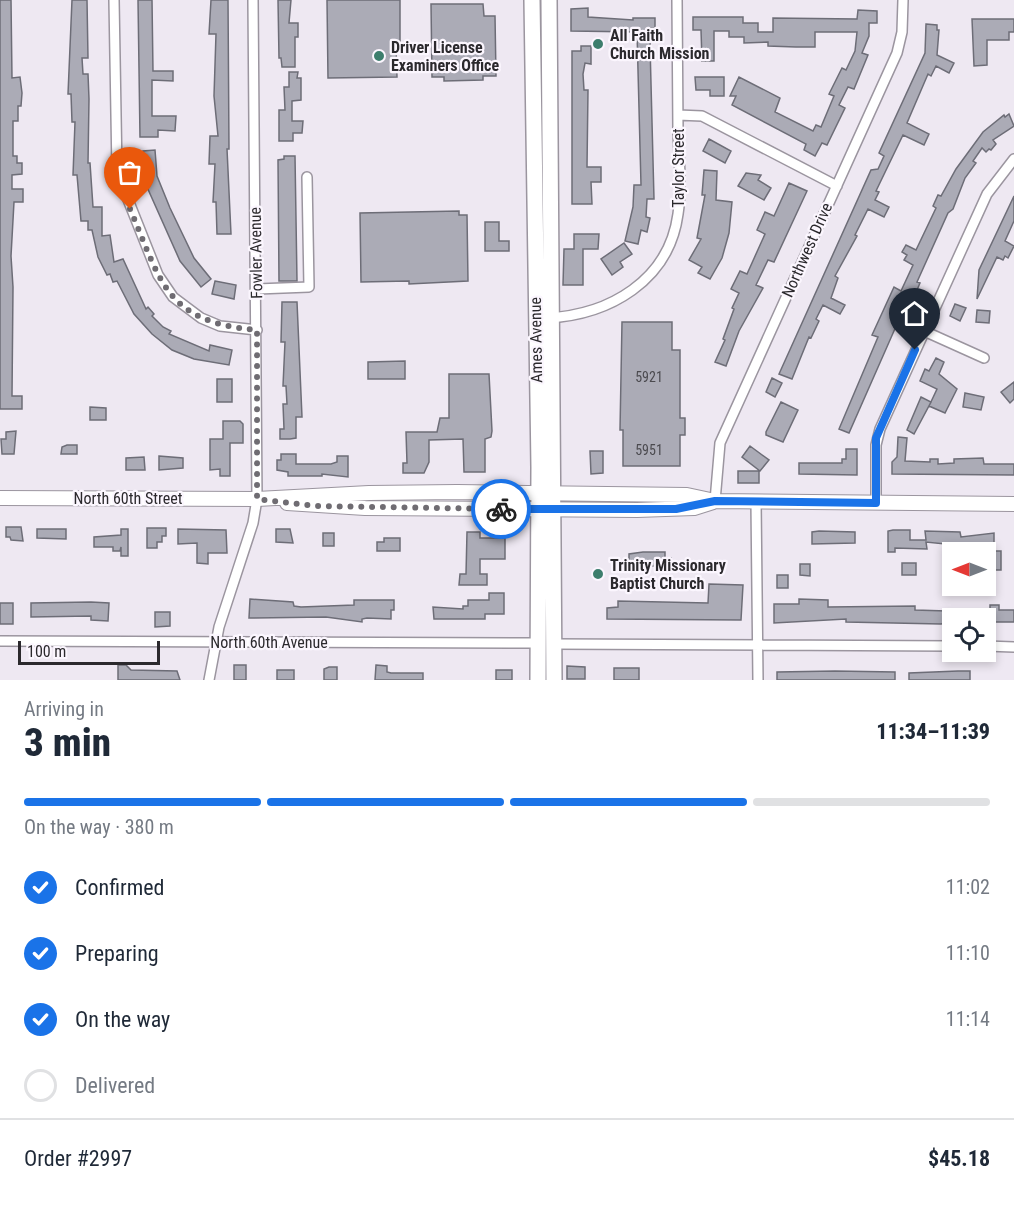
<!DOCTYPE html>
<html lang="en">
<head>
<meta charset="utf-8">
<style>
	:root { --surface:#fff; --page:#f2f2f3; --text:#1f2937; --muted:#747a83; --line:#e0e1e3; --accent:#1a73e8 }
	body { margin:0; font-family:"Roboto Condensed",sans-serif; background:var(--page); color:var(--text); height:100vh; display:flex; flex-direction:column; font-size:22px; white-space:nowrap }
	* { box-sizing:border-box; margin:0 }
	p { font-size:20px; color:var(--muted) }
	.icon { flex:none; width:33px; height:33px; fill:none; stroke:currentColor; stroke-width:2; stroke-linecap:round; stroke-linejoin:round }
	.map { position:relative; height:680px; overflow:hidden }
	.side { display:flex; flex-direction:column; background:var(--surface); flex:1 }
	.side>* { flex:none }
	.needle { width:39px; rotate:270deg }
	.fabs { position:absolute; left:942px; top:542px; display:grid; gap:12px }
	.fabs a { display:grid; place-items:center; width:54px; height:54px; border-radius:0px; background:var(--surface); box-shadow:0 3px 9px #0003; font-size:30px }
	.scale { position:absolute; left:18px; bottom:15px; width:142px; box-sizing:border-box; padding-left:6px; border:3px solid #2b292d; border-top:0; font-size:16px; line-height:21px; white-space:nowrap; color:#2b292d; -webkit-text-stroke:4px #fbf6fe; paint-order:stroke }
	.pin { position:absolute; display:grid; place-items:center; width:51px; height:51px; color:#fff; margin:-62px -26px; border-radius:50% 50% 50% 0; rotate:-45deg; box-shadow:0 0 6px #0007 }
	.pin .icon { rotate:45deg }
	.courier { position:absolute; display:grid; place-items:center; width:60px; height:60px; margin:-30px; border:4px solid #1a73e8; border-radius:50%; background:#fff; color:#222; box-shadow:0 2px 8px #0007 }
	.head em { font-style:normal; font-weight:800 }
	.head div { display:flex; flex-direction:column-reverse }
	.head { display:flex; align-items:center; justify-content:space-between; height:102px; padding:0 24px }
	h1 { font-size:39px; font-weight:800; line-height:45px }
	.bar { display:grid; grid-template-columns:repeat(4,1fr); gap:9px 6px; align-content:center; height:72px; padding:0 24px }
	.bar i { height:8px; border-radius:4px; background:var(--line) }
	.bar .selected { background:var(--accent) }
	.bar p { grid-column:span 4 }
	.line { display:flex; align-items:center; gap:15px; padding:0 24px; border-top:2px solid var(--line) }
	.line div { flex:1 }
	ol { padding:0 24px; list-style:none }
	li { display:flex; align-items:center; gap:18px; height:66px }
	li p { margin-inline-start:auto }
	li .icon { padding:6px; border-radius:50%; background:var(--accent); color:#fff; stroke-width:4 }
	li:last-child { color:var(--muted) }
	li i { width:33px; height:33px; border:3px solid var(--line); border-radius:50% }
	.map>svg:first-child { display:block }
	.building { fill:#ababb6; stroke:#6d6d77; stroke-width:1.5 }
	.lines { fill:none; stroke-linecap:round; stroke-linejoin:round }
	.street-casing { stroke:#9b959f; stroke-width:12 }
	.secondary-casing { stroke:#9b959f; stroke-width:16 }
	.primary-casing { stroke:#9b959f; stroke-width:18 }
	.street { stroke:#fff; stroke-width:9 }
	.secondary { stroke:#fff; stroke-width:14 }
	.primary { stroke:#fff; stroke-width:15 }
	.done { stroke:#6f6c72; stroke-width:6; stroke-dasharray:0 10.8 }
	.route { stroke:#1a73e8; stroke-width:8 }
	.poi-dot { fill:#3d7e6d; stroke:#fbf6fe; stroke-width:2 }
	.labels { text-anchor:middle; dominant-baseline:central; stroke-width:4.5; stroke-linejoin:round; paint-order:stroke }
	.number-label { font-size:14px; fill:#4b4a4f }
	.poi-label { font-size:16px; font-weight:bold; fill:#2b292d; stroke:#fbf6fe; text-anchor:start }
	.street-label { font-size:16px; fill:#2b292d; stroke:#fbf6fe }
</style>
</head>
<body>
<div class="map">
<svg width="1014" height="680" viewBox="0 0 1014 680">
	<rect width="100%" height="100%" fill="#eee8f2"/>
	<path class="building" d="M0,0H11L12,78L20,77L22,93L21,106H18V121H13V156H17V163H22V174L12,175V189H23V202H14L11,256L13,287L12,396H22V409H0Z
		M72,0H87L88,58H82L83,74H88L89,99L88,163H90L93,207H102V236L110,235L114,262L123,259L146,309L148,307L154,314L152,316L163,327L171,331L169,334L209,351L210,345L232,350L229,365L194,359L172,350L152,334L134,314L117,281L113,282L110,274L107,275L98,257L92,230H88V221H81L77,175H73L75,122H72L71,94H68Z
		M138,0H152L153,71H173V81L152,80V116H176L175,131L158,130V137H140Z
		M211,0H228L229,149H227L231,234H217L216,202H213L215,164H209L210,136H218L214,96L216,34H209Z
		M278,0H291L289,23H298V37H295V67H282L281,58H279Z
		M327,0H400V47H396L397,77L328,78Z
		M431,4H483L484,16H495L496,76H483V80L444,81V77H432Z
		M588,8V17L633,20V18H655V28H650V45L654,199H647L646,217L650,218L647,232L641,230L638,244L625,241L633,207L634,185H641L637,32L571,31V9Z
		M858,10L877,11V23H869V36L862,53L868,55L854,89L848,87L839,105L845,108L827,145L822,143L815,156L804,150L806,144L732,105L736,96H730L739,77L780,98L775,112L813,131L816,125L821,127L834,96L829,94L842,68L846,70L855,51L857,32H815V47H796L768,46V42L744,43V37H729V31H714V61H702L701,30H693V17H743V23H758V32H773V18L857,19Z
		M972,19H1014V32H1009V40H987V65L974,66Z
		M926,24L937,25V30H939L937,55L954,63L949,73L936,66L931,76L928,74L907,123L929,134L924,145L903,135L876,191L879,192L875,200L889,207L884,217L868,209L855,235L857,236L835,276L838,278L831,298L845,305L840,314L823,305L816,319L819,321L811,338L809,337L792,379L779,374L871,170L878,169L884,156L879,153L925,53Z
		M581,46H591V64L585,63L583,74L584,90H588L587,167H601V182H591L592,204H572V51H581Z
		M289,72H298L297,78H301V100L292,101V121H303L302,133H293V141H279V110H285L284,87H289Z
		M695,77H724V96H710V90H696Z
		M1009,114L1014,126L993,140L996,144L991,150L989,149L986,152L982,148L973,161L976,163L965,178L953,209L948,213L917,282L920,283L917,290L915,289L901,315L849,433L839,429L878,337L872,335L894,287L901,291L913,265L904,260L907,255L902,252L906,245L916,250L936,208L933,206L938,195L941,196L956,169L983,132L1004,115L1005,117Z
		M709,139L731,151L725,163L703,151Z
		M155,150L157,176L170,208L194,258L211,279L201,287L180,261L143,178V151Z
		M284,156H295L297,281H279L278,160L284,159Z
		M704,170L717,171L716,200L732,202L729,233L722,258L710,279L698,273L702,267L689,260L701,239L697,238L705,195H702Z
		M746,173L761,175L758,180L771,188L764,200L738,186Z
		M789,183L807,191L774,262L768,260L756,285L763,288L739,331L726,366L715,362L725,340L723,339L734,309L732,308L739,293L731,289L740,271L747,274L765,234L757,230L765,212L774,216Z
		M1014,196V221L1005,241L1014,246L1008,258L1005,256L1003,260L997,257L977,299L979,270Z
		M459,211V215H467L468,281L409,284V281L361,282L360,213Z
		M485,222H499V241H509V251H485Z
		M574,234H599L598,249H583V285H563L564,249H574Z
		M624,243L632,254L620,262L623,267L612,275L601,259Z
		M215,281L236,285L234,299L212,294Z
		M282,302H297L302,417H296V438L290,439H280V429H284L283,404H287L286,386H283L285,342H281Z
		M955,304L966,308L960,321L950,316Z
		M977,310L990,311L989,323L976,322Z
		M622,322H672V350H680V418H685V435H680V466H623V430H620Z
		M936,358L944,362L939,374L957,389L945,413L929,406L937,389L920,381L925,369L929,371Z
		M405,361V379H368V362Z
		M449,374H489L492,431L491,437L485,439V472H464L463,439L429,440V462L424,473H403V463H407L406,432H437L440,418H449Z
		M772,378L782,383L775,397L766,392Z
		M217,379H232V402H217Z
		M1014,382V399L1010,403L1001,392Z
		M965,393L984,397L981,410L963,407Z
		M921,397L931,402L914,434L907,430Z
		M781,402L798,410L783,442L766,435V432Z
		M90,407L106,408V420H90Z
		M223,421H240L243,424V443H230V476H220V469L210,470V439H223Z
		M16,431L14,454H2L1,439H6V432Z
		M898,437L907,438L905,461L930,462V459H938V464L954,463V459L983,458L984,464H1014V475L892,474V462L897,457Z
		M67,445H77V454H61L62,447Z
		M750,446L769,460L760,471L742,457Z
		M846,449H857V475L799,474V463H842V459H846Z
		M590,451H603V473L591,474Z
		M281,454H296V464H331L337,462V456H348V477L322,474V476H288V472L277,470V460H281Z
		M159,456L183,458V468L159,470Z
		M144,457L145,470H126V458Z
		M738,471H759V483H738Z
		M6,527H21L23,541L11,540L10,537H6Z
		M147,528H166V536H162V542H157V548H147Z
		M37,529H66V539L37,538Z
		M121,529H128V556H121V547L120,551H113V547H94V537L121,535Z
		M178,529L226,530L227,553H208V564L197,563V543L178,544Z
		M276,529H290L293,543L276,542Z
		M893,530H910V540H926L925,531L960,532L961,537L994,533V549L926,542L927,549L895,548V552H888V531Z
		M819,531L855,532V543L812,544V532Z
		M467,532H480V538H505V559H480V574H487V585H459L460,574H466Z
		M323,533H334V546H323Z
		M384,538H400V551H377V542H384Z
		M988,551H1001V570H993V562H988Z
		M643,552H665V558H671V566H629V554Z
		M902,563H916V575H902Z
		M800,564H810V576L800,575Z
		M777,575H788V588H777Z
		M709,584L743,585L741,620L607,619V608L618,607V601L708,603Z
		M489,593H504V614H485V619H434L433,607L463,609V606H468V600H489Z
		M250,599L293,602L294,606L301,607L354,605V600H394V610H391V619L367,618L362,619V622L326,617L249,618Z
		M799,599L828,600V607L915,606V610L947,611L990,609V605H999V610H1014V622H986V618H952V622L941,624L846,622V619L774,623V604H799Z
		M91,602L109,603L108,621L91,620V616L31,617V603Z
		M0,603H13V624H0Z
		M155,612H170V626L155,627Z
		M118,665H126L131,670L177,671L180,680H118Z
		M234,665H246V680H234Z
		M376,665L387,666V672L391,673H423V680H375Z
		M567,666L585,667V679H567Z
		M329,667H337V680H324V669Z
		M614,668H639V680H614Z
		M277,670H294V680H277Z
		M496,670H512V680H496Z
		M835,671L895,672V680H777V672Z
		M958,671H970V680H909V673Z"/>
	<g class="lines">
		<defs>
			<path id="street" d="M114,0L117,172L158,275L173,297L201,318L220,326L257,330
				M678,115L702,116L837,186
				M257,289L309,287L307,177
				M547,318C609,315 669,281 678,214C682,188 679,159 678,132C678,88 677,44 677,0
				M924,331L984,358
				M715,501L720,443L897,53L902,32L903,0
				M756,502L758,680
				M876,503V445L880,429L987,194L1014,159
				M0,641L538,643
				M554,644L952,646
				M986,646L1014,647
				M209,680L219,627L253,523L257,499L253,0"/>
			<path id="secondary" d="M0,498L257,499L369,493L457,492L687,495L715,501L1014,504
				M287,503L365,508L637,510L694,508L713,502"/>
			<path id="primary" d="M532,0L539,467L538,680
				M549,0L554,680"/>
		</defs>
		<use href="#street" class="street-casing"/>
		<use href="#secondary" class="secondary-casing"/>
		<use href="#primary" class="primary-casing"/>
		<use href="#street" class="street"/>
		<use href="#secondary" class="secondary"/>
		<use href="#primary" class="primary"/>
	</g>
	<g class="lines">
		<path class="done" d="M130,209C162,284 166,322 257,330V499L316,506L501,509"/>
		<path class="route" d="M501,509H676L715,501L876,503V438L915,350"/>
	</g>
	<g class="poi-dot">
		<circle cx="598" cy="44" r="6"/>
		<circle cx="379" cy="56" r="6"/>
		<circle cx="598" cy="574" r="6"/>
	</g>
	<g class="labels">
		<g class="number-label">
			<text x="649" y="377">5921</text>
			<text x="649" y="450">5951</text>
		</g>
		<g class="poi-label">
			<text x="610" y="35">All Faith<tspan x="610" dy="18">Church Mission</tspan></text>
			<text x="391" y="47">Driver License<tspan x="391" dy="18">Examiners Office</tspan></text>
			<text x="610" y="565">Trinity Missionary<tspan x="610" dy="18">Baptist Church</tspan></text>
		</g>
		<g class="street-label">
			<text transform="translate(678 168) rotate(-90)">Taylor Street</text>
			<text transform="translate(807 250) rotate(-66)">Northwest Drive</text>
			<text transform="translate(256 253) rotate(-91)">Fowler Avenue</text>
			<text transform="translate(536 340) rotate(-91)">Ames Avenue</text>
			<text x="128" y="498">North 60th Street</text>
			<text x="269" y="642">North 60th Avenue</text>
		</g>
	</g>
</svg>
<div class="fabs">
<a><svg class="needle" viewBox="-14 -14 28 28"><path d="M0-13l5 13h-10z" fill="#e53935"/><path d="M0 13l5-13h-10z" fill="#747a83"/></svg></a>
<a><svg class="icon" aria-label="locate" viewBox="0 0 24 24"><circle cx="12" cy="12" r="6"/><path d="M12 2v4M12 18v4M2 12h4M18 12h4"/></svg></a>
</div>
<div class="scale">100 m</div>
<div class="pin" style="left:130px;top:209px;background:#ea580c"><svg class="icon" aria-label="bag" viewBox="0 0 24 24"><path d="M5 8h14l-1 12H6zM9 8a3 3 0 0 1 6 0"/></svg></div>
<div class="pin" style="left:915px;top:350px;background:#1f2937"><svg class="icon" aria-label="home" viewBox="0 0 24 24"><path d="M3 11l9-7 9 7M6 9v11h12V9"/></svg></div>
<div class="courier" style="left:501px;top:509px"><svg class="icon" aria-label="bike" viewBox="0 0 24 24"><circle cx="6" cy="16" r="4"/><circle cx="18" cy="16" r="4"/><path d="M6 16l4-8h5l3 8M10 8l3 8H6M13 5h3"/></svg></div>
</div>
<section class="side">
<div class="head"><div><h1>3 min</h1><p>Arriving in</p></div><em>11:34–11:39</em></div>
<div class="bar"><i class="selected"></i><i class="selected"></i><i class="selected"></i><i></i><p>On the way · 380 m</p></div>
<ol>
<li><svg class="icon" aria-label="check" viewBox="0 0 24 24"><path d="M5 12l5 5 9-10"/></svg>Confirmed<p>11:02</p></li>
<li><svg class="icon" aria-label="check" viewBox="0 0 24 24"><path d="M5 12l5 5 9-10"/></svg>Preparing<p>11:10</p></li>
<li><svg class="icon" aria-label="check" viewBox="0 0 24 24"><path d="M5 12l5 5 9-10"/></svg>On the way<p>11:14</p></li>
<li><i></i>Delivered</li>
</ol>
<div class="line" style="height:78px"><div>Order #2997</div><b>$45.18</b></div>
</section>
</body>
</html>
